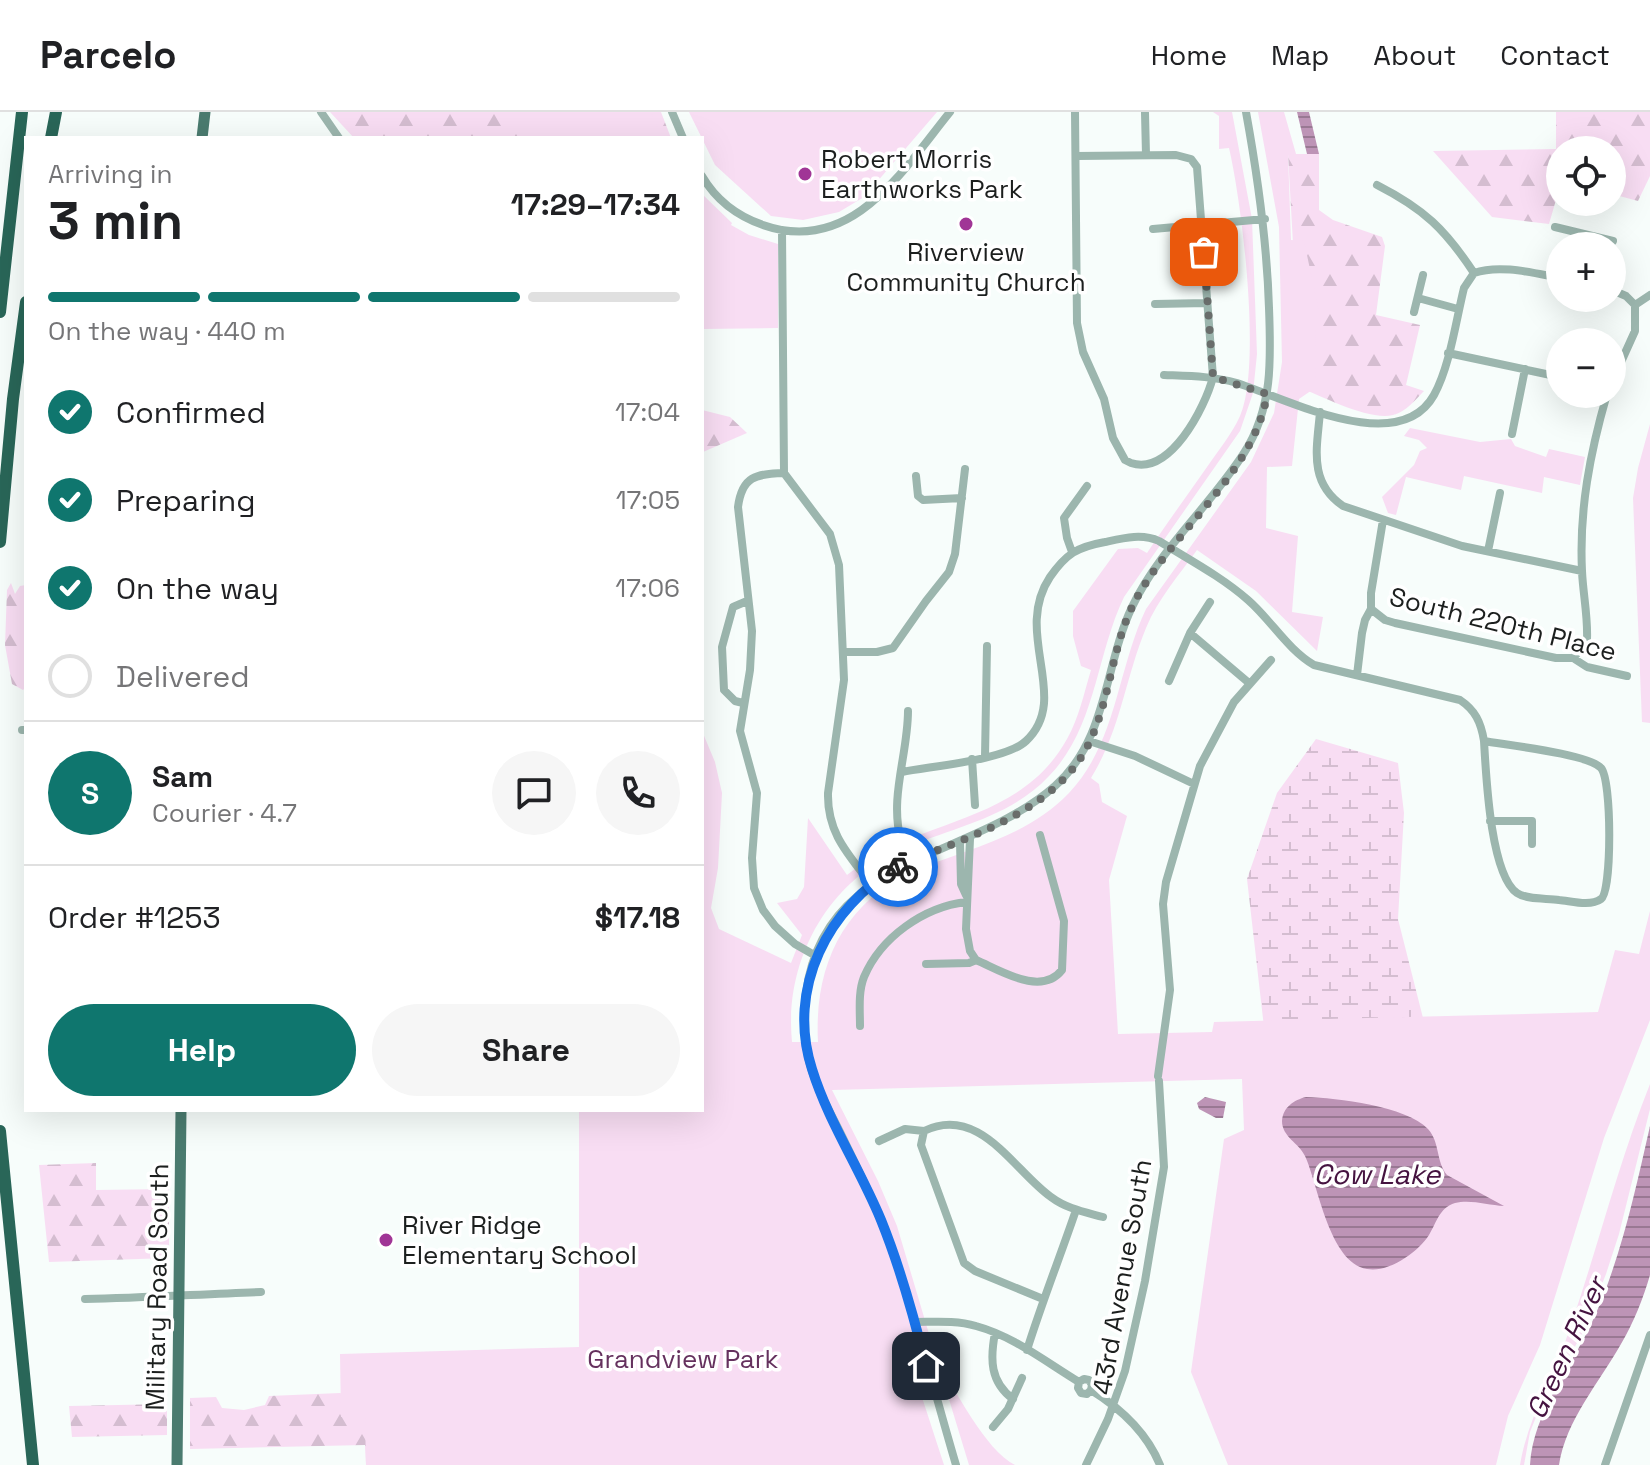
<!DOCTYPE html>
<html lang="en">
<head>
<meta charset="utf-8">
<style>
	:root { --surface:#fff; --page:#f6f6f6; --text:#202124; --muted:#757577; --line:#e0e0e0; --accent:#0f766e }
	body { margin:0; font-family:"Space Grotesk",sans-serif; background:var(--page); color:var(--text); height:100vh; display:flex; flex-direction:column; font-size:30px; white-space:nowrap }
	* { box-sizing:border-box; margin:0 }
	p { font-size:26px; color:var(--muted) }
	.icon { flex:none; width:44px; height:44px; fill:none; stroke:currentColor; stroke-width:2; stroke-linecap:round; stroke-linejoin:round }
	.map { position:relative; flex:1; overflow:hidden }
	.details { position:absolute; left:24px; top:24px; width:680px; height:976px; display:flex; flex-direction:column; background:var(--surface); border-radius:0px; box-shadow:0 8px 32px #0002 }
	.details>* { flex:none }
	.fabs { position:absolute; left:1546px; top:24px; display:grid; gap:16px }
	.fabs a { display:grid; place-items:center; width:80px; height:80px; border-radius:50%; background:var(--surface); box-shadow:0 8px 32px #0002; font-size:40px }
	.pin { position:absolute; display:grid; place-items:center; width:68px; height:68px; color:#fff; margin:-34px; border-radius:16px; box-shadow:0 4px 12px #0006 }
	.courier { position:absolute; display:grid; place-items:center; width:80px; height:80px; margin:-40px; border:6px solid #1a73e8; border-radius:50%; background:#fff; color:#222; box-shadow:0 2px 10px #0007 }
	.headline em { font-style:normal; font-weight:800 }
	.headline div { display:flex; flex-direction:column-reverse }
	.headline { display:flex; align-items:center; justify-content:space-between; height:136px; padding:0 24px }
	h1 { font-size:52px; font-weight:800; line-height:60px }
	.bar { display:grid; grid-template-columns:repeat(4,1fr); gap:12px 8px; align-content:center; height:96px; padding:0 24px }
	.bar i { height:10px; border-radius:6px; background:var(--line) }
	.bar .active { background:var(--accent) }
	.bar p { grid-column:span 4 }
	.line { display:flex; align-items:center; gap:20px; padding:0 24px; border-top:2px solid var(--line) }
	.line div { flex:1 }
	.round { display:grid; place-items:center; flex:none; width:84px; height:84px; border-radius:42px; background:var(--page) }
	ol { padding:0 24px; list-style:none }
	li { display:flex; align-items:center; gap:24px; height:88px }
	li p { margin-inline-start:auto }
	li .icon { padding:8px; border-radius:50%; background:var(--accent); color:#fff; stroke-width:4 }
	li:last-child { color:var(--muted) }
	li i { width:44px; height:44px; border:4px solid var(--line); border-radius:50% }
	.cta { display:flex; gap:16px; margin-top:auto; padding:16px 24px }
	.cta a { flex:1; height:92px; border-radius:48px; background:var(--accent); color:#fff; font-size:32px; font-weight:800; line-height:92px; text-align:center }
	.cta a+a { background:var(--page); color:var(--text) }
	header { display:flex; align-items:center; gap:48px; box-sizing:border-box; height:112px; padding:0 40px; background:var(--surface); border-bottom:2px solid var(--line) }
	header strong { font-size:38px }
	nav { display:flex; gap:44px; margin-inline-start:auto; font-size:28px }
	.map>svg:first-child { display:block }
	.forest { fill:url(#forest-firs) }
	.wetland { fill:url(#wetland-marsh) }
	.green { fill:#f8ddf3 }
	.water { fill:url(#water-rules) }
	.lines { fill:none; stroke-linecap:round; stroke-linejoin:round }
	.minor { stroke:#9cb6ae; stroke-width:8 }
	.major { stroke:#4a7b6f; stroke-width:11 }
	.highway { stroke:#296658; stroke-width:12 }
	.done { stroke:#696d6b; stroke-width:8; stroke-dasharray:0 14.4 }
	.route { stroke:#1a73e8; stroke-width:10 }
	.poi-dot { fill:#a03596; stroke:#fff; stroke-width:3 }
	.labels { text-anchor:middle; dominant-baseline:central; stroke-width:7; stroke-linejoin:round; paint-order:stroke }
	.poi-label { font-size:26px; fill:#1c1f1e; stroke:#fff; text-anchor:start }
	.street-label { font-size:26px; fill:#1c1f1e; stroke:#fff }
	.park-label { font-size:26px; fill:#65315e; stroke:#fff }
	.water-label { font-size:28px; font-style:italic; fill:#451340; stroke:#fff }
</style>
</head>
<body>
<header>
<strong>Parcelo</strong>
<nav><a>Home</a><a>Map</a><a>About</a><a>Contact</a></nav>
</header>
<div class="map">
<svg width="1650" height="1353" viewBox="0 0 1650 1353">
	<defs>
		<pattern id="forest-firs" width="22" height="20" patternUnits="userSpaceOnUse" patternTransform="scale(2)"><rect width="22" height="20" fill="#f8ddf3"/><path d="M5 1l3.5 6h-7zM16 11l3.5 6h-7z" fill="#d4bdd0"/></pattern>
		<pattern id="wetland-marsh" width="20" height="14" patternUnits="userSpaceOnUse" patternTransform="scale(2)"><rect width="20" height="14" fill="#f8ddf3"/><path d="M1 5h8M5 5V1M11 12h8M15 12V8" fill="none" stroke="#d4bdd0"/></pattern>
		<pattern id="water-rules" width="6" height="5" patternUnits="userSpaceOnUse" patternTransform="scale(2)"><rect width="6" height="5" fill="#bd94b6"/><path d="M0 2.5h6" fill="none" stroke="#997893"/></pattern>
	</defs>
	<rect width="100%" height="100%" fill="#f7fdfb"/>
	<path class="forest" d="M330,0H661L671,26H354Z
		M1556,0H1650V64L1638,89L1612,82V38H1560V74L1549,112L1492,105L1433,39L1556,37Z
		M1288,42H1319V98L1333,108L1382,125L1385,134L1376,203L1420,213L1406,273L1424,279C1415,288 1406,300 1393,303C1370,309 1323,285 1301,276Z
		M702,298L730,305L747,321L703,340L702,349Z
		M11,471L15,482L20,474L26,473L24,541L26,575L23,578L12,572L5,533L7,478Z
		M96,1051V1078L169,1077V1146L49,1150L39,1053Z
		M340,1281L549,1353H366L365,1333L190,1337V1286L216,1285L222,1296L244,1298L265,1293L269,1284Z
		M167,1292V1323L72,1325L69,1294Z"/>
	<path class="wetland" d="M1316,627L1398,651L1404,701L1398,807L1423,906L1265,924L1247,767L1277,681Z"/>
	<path class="green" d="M529,0H651L658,17L667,26H529Z
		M689,0H937L864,85L839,100L803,108L771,104L715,53Z
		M1213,0H1232L1252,107L1257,242L1253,281L1240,319L1124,485C1096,543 1096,616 1049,664C1010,706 953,715 903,737C827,770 784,849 792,930H818C814,856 842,792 912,760C967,736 1026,726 1069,681C1117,630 1117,558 1146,497L1251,350L1274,301L1282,250L1279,115L1258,0H1284L1296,42L1288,43L1291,128L1304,129L1321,209L1316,208L1315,276L1299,287L1292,354L1267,355L1266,416L1298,424L1292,500L1323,505L1317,539L1256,479L1197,438C1179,463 1158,487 1146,516C1125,567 1121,617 1091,666L1099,672L1102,690L1127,704L1109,768L1118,922L1212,920L1214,910L1598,900L1615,838L1639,842L1650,799V908L1604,1026L1540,1233L1508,1304L1496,1353H1228L1191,1260L1224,1027L1244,1018L1242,967L832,978L878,1069L897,1114L932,1232L905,1233L944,1353H366L365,1305H341L340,1242L579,1235V998H702V619L715,650L722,681L718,756L711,796L719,817L791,851L802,823L777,791L797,787L804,775L808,706L847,763C918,704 1019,714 1067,627C1079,606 1084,581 1091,558L1081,554L1073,524V499L1118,437L1138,436L1147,441C1166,412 1187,384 1207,355C1218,339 1232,322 1240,304C1262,254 1242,91 1229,36L1219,37V4Z
		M702,82L732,111L731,113L749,123L778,132V216L702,217Z
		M1650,312V611L1642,610L1633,386L1638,356Z
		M1410,316L1480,330L1511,327L1515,334L1546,345L1549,337L1585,345L1580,373L1544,365L1542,381L1464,364L1461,378L1406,365L1396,403L1388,401L1382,385L1414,353L1420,339L1427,336L1419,328L1404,324Z
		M1650,972V997L1619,1122L1606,1162L1583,1220L1536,1305L1530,1320L1524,1353H1520C1528,1304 1555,1263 1570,1216C1598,1135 1618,1052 1650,972Z
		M937,1248C954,1276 986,1339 1015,1353H969Z"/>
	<path class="water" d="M1297,0H1309L1319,42H1307Z
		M1205,985L1226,990L1223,1006H1216L1199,997L1197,991Z
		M1306,985C1337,986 1406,994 1428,1017C1440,1030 1436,1050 1447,1063L1504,1094C1488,1093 1470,1087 1455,1091C1439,1096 1437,1110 1429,1123C1418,1140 1389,1161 1367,1157C1329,1151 1318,1072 1305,1044C1299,1031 1282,1025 1282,1009C1283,995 1294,988 1306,985Z
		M1650,1014V1163C1643,1187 1634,1210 1621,1232C1599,1271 1566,1308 1559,1353H1530C1533,1300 1572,1255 1593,1208C1621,1146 1635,1080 1650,1014Z"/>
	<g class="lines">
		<path class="minor" d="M321,0L339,26
			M672,0L683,26
			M1075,0L1077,211L1083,240L1104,287L1113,326L1125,348L1131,351C1170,364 1205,296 1213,265L1197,55L1191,47L1176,43L1076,44
			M1145,1L1146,43
			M702,64C716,88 737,104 763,113C852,144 903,58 950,0
			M1377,73C1424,97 1445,117 1474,161C1500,152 1533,161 1560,166
			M1555,115L1613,129
			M1153,117L1265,107
			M782,118L784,361
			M1612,178L1626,184L1635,193
			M1418,186L1458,197
			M1155,192L1207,191
			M1414,200L1423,163
			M1448,241L1560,265
			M1164,263C1189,264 1212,264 1237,271C1287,287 1399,346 1434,283C1450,254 1456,208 1464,176L1474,161
			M1612,270L1635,219V193L1650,183
			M1320,300C1317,336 1308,370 1343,394L1462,434L1582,459
			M1512,322L1525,257
			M784,361C756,362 742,364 738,395L752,519L750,558L740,619L757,681L752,746L754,776L763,798L775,814L795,832L816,844
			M784,361L830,422L839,453L844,568L828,681C827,721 848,742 871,772
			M916,364L918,384L923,388L962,386
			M1488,439L1500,381
			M1072,440L1067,426L1064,406L1087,374
			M1371,497L1385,508L1395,511L1556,546H1573L1587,555L1627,564
			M1190,521L1249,571
			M844,540H877L893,536L926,489L949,460L955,442L965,357
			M1573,546L1584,534L1587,527C1588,504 1583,482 1582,459C1579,398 1590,341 1607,282
			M1357,563L1362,521L1365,508L1371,497V481L1383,408
			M1169,569L1190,521L1210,490
			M743,591L735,589L724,578L722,535L733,495L747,489
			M22,618H26
			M1089,629L1135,644L1194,672
			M985,644L987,534
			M972,647L975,693
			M902,660C932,654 1006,648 1026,629C1072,586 1012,522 1050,465C1066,442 1077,435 1105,430C1123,426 1142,421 1159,429C1188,447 1222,465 1248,488C1271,508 1288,538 1314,553L1460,588C1475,598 1481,610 1484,629C1506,633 1589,642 1601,656C1612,668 1612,779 1601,787C1590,795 1571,789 1559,788C1548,786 1527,788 1517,781C1490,762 1486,661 1484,629
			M1490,709H1532V732
			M970,727L966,817L970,839L976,848
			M901,728C889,686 908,642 908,599
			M960,730L961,772L966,783
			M976,848C1000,858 1041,885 1062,858L1064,809L1040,723
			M926,852L969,851L976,848
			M860,914C860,899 858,880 864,865C881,825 924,795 966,790
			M1158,964L1170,878L1163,792L1166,770L1200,654L1234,590L1271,548
			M924,1019C980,992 1014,1059 1051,1085C1067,1097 1085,1100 1103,1105
			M879,1029L905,1017L924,1019L921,1033L964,1151L975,1159L1043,1187
			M85,1187C144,1186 202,1182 261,1180
			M914,1210C934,1210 956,1208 976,1214C1013,1224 1046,1250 1079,1270
			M995,1221C990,1247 990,1270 1013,1287
			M1027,1238C1042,1190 1060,1145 1076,1098
			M1091,1278L1087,1282L1081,1281L1078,1276L1079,1270L1084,1267L1089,1268L1092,1273L1091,1278C1120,1296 1147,1321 1160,1353
			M993,1315L1008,1297L1022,1266
			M956,1353C935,1282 917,1210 893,1140C879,1100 861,1063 842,1024C830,999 814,973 808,945C804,924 804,902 806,881C824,742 970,749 1055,674C1108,627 1104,554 1132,495C1159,438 1210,394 1244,341C1273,296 1271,247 1269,196C1267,129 1258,66 1246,0
			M1086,1353L1108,1307L1125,1259L1145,1169L1164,1055L1159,969
			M1605,1353L1650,1223"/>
		<path class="major" d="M202,26L205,0
			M177,1353L181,998"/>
		<path class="highway" d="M51,26L56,0
			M0,200L22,0
			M0,430L13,287L26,190
			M0,1019L33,1353"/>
	</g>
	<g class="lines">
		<path class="done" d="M898,755C958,727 1026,711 1071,659C1110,613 1107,547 1132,495C1167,423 1255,362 1267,282L1213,265L1204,140"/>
		<path class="route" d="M898,755C828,794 786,877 812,957C828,1009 860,1057 881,1108C900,1155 914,1205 926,1254"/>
	</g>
	<g class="poi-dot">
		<circle cx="805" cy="62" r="8"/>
		<circle cx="966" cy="112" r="8"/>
		<circle cx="386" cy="1128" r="8"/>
	</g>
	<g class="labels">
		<g class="poi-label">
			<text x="821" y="47">Robert Morris<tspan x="821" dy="30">Earthworks Park</tspan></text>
			<text x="966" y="140" text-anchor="middle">Riverview<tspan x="966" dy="30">Community Church</tspan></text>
			<text x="402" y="1113">River Ridge<tspan x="402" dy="30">Elementary School</tspan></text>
		</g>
		<g class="street-label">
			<text transform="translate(1503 512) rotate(14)">South 220th Place</text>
			<text transform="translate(1122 1165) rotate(-80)">43rd Avenue South</text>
			<text transform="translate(157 1175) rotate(-89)">Military Road South</text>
		</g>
		<g class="park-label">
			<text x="683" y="1247">Grandview Park</text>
		</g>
		<g class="water-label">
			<text x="1377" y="1062">Cow Lake</text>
			<text transform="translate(1566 1236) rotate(-65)">Green River</text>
		</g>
	</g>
</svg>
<div class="fabs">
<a><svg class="icon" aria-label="locate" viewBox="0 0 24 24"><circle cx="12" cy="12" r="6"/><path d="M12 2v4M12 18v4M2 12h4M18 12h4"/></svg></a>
<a>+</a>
<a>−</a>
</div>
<div class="pin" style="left:1204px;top:140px;background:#ea580c"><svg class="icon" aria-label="bag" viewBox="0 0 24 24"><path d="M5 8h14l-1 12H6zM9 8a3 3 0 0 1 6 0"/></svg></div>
<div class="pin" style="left:926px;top:1254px;background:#1f2937"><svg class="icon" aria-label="home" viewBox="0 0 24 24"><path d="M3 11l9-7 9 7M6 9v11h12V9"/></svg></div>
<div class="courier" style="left:898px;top:755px"><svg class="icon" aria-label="bike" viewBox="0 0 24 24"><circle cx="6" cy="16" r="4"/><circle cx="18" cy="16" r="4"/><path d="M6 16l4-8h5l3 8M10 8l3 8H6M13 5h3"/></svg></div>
<section class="details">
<div class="headline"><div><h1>3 min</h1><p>Arriving in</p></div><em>17:29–17:34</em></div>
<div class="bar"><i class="active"></i><i class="active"></i><i class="active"></i><i></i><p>On the way · 440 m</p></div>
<ol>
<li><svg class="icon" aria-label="check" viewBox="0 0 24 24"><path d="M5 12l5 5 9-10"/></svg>Confirmed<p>17:04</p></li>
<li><svg class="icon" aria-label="check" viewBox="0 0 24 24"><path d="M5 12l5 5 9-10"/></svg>Preparing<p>17:05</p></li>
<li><svg class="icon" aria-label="check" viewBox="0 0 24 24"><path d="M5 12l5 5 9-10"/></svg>On the way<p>17:06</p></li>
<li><i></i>Delivered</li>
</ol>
<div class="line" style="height:144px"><b class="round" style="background:var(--accent);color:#fff">S</b><div><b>Sam</b><p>Courier · 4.7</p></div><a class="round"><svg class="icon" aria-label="chat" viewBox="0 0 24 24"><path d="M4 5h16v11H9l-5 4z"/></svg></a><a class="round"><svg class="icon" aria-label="phone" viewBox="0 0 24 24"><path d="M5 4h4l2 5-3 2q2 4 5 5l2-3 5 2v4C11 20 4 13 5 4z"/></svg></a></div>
<div class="line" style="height:104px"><div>Order #1253</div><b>$17.18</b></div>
<div class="cta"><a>Help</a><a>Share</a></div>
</section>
</div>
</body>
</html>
